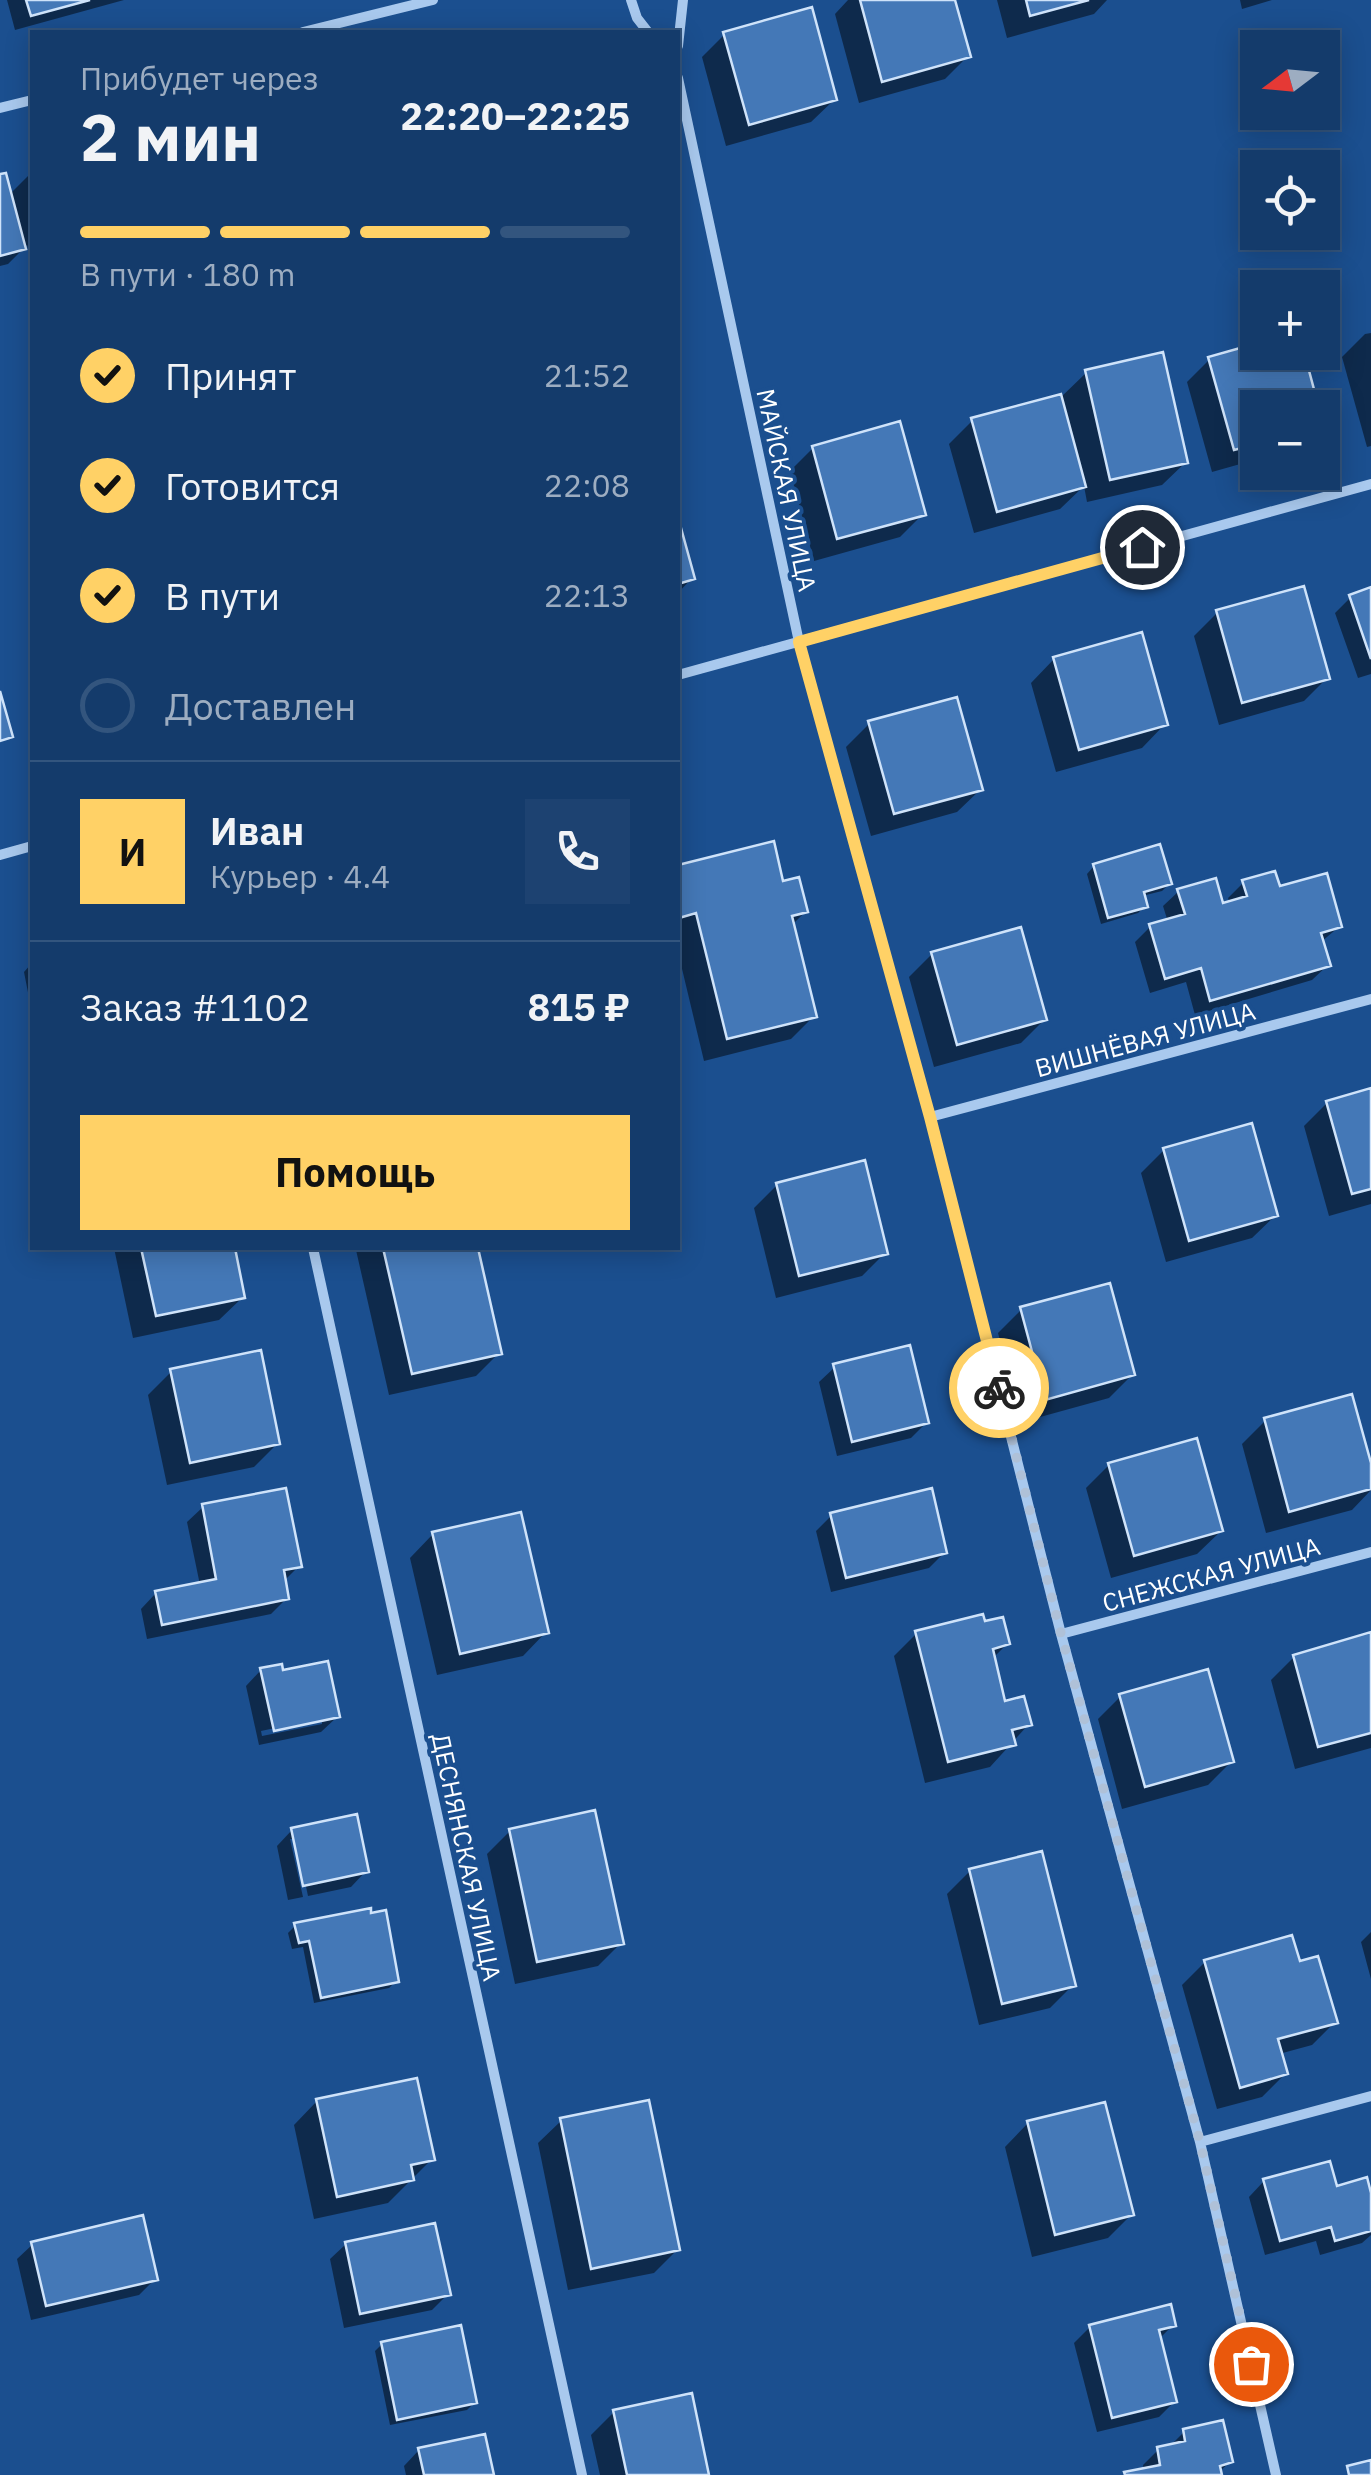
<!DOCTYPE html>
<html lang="ru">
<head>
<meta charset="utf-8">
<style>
	:root { --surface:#143b6b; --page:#1d4271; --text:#f1f3f6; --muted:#9dadc1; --line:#33557e; --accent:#ffd166 }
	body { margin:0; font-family:"IBM Plex Sans",sans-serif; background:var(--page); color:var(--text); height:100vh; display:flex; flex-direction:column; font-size:38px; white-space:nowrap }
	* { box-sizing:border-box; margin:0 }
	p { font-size:32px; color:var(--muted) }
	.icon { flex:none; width:55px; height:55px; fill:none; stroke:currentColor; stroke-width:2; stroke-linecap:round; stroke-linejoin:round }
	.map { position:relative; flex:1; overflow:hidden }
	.side { position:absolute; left:30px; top:30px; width:650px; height:1220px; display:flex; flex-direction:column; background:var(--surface); border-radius:0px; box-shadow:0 5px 25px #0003,0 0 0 2px var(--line) }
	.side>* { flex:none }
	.needle { width:65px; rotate:254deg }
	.controls { position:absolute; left:1240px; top:30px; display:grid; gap:20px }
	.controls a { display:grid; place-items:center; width:100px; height:100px; border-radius:0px; background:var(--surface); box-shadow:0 5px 25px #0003,0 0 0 2px var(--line); font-size:50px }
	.pin { position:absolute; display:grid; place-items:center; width:85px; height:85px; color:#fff; margin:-42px; border:5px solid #fff; border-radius:50%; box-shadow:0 2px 10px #0007 }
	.courier { position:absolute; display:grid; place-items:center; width:100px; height:100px; margin:-50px; border:8px solid #ffd166; border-radius:50%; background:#fff; color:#222; box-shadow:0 2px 12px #0007 }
	.head em { font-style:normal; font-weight:700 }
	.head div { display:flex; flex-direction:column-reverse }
	.head { display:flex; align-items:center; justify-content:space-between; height:170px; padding:0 50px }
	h1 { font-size:65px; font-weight:700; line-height:75px }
	.bar { display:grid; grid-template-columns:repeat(4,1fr); gap:15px 10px; align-content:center; height:120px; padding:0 50px }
	.bar i { height:12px; border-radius:8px; background:var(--line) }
	.bar .active { background:var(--accent) }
	.bar p { grid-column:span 4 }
	.line { display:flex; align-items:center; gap:25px; padding:0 50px; border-top:2px solid var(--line) }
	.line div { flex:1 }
	.round { display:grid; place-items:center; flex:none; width:105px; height:105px; border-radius:0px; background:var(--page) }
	ol { padding:0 50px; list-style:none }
	li { display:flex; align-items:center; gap:30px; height:110px }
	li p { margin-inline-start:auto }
	li .icon { padding:10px; border-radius:50%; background:var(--accent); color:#111; stroke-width:4 }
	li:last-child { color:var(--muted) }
	li i { width:55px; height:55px; border:5px solid var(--line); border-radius:50% }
	.primary-button { display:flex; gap:20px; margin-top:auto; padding:20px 50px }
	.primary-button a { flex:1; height:115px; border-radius:0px; background:var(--accent); color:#111; font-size:40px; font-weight:700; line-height:115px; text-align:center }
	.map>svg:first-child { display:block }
	.shadow { fill:#0007; fill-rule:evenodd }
	.building { fill:#4478b7; stroke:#cfe3fa; stroke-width:2.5 }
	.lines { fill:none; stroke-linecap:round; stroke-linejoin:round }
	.minor { stroke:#a9c9ee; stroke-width:10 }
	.done { stroke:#afc1d8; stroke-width:10; stroke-dasharray:0 18 }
	.route { stroke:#ffd166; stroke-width:12 }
	.labels { text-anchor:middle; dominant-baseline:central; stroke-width:8; stroke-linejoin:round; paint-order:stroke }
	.street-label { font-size:25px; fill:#fff; stroke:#1b4f8f }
</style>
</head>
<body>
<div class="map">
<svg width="1371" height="2475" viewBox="0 0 1371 2475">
	<rect width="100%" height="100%" fill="#1b4f8f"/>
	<path class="shadow" d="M7,0H124L15,30Z
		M848,0H952L968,56L945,79L859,103L835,14Z
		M997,0H1107L1094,14L1007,38Z
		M1240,0H1272L1242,9Z
		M725,34L835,99L811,122L726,146L702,57Z
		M32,172V265L27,245L8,264L0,266V177L9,195Z
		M1371,333V446L1367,447L1342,357L1365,334Z
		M1258,352V459L1212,472L1187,382L1210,359Z
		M1087,372L1186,462L1162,485L1087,502L1084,486L1060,509L974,533L949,444L972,421L1059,399Z
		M813,448L923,514L900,537L814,561L790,471Z
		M678,526L692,578L678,593Z
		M1371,590V674L1358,678L1335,613L1350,598Z
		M1218,612L1327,678L1304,701L1219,725L1194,636Z
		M1054,659L1165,724L1142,748L1056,772L1031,683Z
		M869,724L981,789L957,812L871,836L846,747Z
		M772,844L782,884L805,912L792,925L814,1016L791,1039L704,1061L678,952V868Z
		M1094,866L1169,884L1162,891L1142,896L1145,906L1138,913L1101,924L1087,874Z
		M1243,883L1340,926L1321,942L1328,965L1312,980L1195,1015L1186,982L1150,993L1135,942L1150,927L1168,922L1163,906L1179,891L1221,906L1230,903L1228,898Z
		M932,954L1044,1020L1021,1043L934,1067L909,977Z
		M32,963V1013L24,972Z
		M1371,1091V1204L1329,1216L1304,1126L1327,1103Z
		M1164,1150L1276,1215L1252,1238L1166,1262L1141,1173Z
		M777,1185L885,1253L862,1276L776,1298L754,1208Z
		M114,1248H232L243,1297L219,1320L133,1338Z
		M358,1248H475L499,1353L476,1376L389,1395L356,1250Z
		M1021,1310L1132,1375L1109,1398L1022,1422L998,1333Z
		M835,1367L927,1422L911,1438L837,1456L819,1382Z
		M171,1372L277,1444L254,1467L167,1485L148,1395Z
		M1265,1421L1371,1472V1490L1352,1510L1266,1533L1242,1444Z
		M1109,1465L1221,1531L1197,1554L1111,1578L1086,1488Z
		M203,1507L299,1566L283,1582L287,1598L271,1614L147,1639L141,1609L156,1593L200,1585L187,1522Z
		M831,1516L945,1552L929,1568L831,1592L816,1531Z
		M433,1534L546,1632L523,1656L437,1675L410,1558Z
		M983,1624L1007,1644L993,1658L1004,1704L1029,1724L990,1767L925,1783L894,1656L917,1633Z
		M1371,1635V1748L1295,1769L1271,1680L1294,1657Z
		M261,1670L281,1673L337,1717L321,1732L259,1745L246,1686ZM322,1718V1724L262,1736L261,1731Z
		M1121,1696L1231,1762L1208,1785L1122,1809L1098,1719Z
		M292,1830L366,1871L351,1887L308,1896L296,1839H290L303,1897L288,1900L277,1846Z
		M510,1831L621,1943L598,1966L515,1984L487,1854Z
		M970,1871L1073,1985L1050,2008L979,2025L947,1894Z
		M296,1925L396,1981L389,1988L314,2003L303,1947L292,1949L288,1933Z
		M1371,1932V1979L1361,1942Z
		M1205,1962L1298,1964L1335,2022L1312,2045L1279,2054L1285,2074L1262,2097L1217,2109L1182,1985Z
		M317,2101L432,2159L388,2203L314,2219L294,2125Z
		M562,2120L677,2250L654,2273L568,2290L538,2143Z
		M1028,2123L1131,2215L1108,2238L1032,2257L1005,2147Z
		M1264,2181L1335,2189L1371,2202V2235L1362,2243L1320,2255L1316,2241L1265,2255L1249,2197Z
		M33,2244L155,2279L139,2295L31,2320L17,2259Z
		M346,2244L448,2294L432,2310L344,2328L330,2259Z
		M1173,2325L1159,2339L1174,2402L1159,2417L1097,2432L1074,2343L1090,2327Z
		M382,2344L475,2402L467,2410L390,2425L375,2351Z
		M614,2412L707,2475H600L591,2435Z
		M1184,2432L1230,2462L1219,2472L1220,2475H1125L1144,2471L1143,2465L1158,2450L1168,2448Z
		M419,2450L492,2475H406L404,2466Z"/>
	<path class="building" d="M26,0H90L31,16Z
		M860,0H955L971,57L882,82Z
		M1026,0H1089L1030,16Z
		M812,7L837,100L749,125L723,32Z
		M6,173L26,249L0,256V174Z
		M1258,343V352H1304L1319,408H1258V444L1234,450L1208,357Z
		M1163,352L1188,463L1110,480L1085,370Z
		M1061,394L1086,487L997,512L971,418Z
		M900,421L926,515L837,539L812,446Z
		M678,517L695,579L678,584Z
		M1304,586L1330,679L1242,703L1216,610Z
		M1371,587V659L1349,595Z
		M1142,632L1168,725L1079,750L1053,657Z
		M0,691L13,737L0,741Z
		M957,697L983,790L894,814L868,721Z
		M774,841L783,881L799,877L808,912L792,916L817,1017L727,1039L696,913L679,918L678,865Z
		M1160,844L1172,884L1144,892L1148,907L1108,918L1093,864Z
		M1275,871L1280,886L1327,873L1342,927L1321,933L1331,966L1210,1001L1201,968L1165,979L1149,924L1185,914L1177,889L1216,878L1223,903L1247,896L1242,880Z
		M1021,927L1047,1020L957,1045L931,952Z
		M1371,1088V1189L1352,1194L1326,1101Z
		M1252,1123L1278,1216L1189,1241L1163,1148Z
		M865,1160L888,1254L799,1276L776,1183Z
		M141,1248H235L245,1298L156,1316Z
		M383,1248H478L502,1354L412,1374Z
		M1110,1283L1135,1375L1045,1400L1020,1307Z
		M910,1345L929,1423L852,1442L833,1364Z
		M261,1350L280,1444L190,1463L170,1369Z
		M1352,1394L1371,1463V1489L1289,1512L1264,1418Z
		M1197,1438L1223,1531L1134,1556L1108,1463Z
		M286,1488L302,1567L284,1570L289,1599L162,1625L155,1591L216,1579L202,1504Z
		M932,1488L947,1553L846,1578L830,1513Z
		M521,1512L549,1633L460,1654L432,1532Z
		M983,1614L985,1621L1003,1617L1010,1644L993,1649L1005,1701L1024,1696L1032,1725L1012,1730L1016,1745L948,1762L915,1631Z
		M1371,1632V1733L1318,1747L1293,1655Z
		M328,1661L340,1717L274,1731L260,1668L282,1664L283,1670Z
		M1208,1669L1234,1762L1145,1787L1119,1694Z
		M595,1810L624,1944L537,1962L509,1829Z
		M357,1814L369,1872L303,1886L291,1828Z
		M1042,1851L1076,1986L1002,2004L969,1869Z
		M371,1908V1913L386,1910L399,1982L321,1998L309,1941L299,1943L294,1923Z
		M1292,1935L1300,1961L1318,1956L1338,2023L1278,2039L1288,2074L1240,2088L1204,1960Z
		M417,2078L435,2160L411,2165L414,2180L337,2197L316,2099Z
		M649,2100L680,2250L591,2269L560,2118Z
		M1105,2102L1134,2215L1055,2235L1027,2121Z
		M1330,2161L1337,2186L1367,2177L1371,2193V2231L1335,2241L1331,2227L1280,2241L1263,2179Z
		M143,2215L158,2280L46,2306L31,2242Z
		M435,2223L451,2295L360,2314L345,2242Z
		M1171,2304L1176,2326L1159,2330L1177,2402L1112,2418L1089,2325Z
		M461,2325L477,2403L397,2420L381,2342Z
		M692,2393L709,2475H627L613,2410Z
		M1223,2420L1233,2462L1220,2466L1222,2475H1125L1124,2472L1160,2465L1157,2447L1185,2441L1183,2429Z
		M485,2434L494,2475H424L418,2448Z
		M1371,2460V2475H1349L1347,2466Z"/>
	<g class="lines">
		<path class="minor" d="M631,0L637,18L648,32
			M303,32L433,0
			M678,46L683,0
			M678,78L799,642L930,1117L1061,1634L1200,2142L1276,2475
			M0,108L32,100
			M678,675L1371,484
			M0,855L32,846
			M930,1117L1371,999
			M313,1248L582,2475
			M1061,1634L1371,1552
			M1200,2142L1371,2096"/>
	</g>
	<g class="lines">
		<path class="done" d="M999,1388L1061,1634L1200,2142L1251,2364"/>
		<path class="route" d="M999,1388L930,1117L799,642L1142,547"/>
	</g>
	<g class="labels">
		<g class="street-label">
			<text transform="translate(787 490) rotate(78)">МАЙСКАЯ УЛИЦА</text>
			<text transform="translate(1145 1039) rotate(-15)">ВИШНЁВАЯ УЛИЦА</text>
			<text transform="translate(1211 1574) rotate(-15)">СНЕЖСКАЯ УЛИЦА</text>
			<text transform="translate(467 1857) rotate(78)">ДЕСНЯНСКАЯ УЛИЦА</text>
		</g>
	</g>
</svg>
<div class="controls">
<a><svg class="needle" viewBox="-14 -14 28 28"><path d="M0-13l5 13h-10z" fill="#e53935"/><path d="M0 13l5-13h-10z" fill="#9dadc1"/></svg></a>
<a><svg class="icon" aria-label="locate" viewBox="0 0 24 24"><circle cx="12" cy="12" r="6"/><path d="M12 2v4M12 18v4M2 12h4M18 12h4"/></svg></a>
<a>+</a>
<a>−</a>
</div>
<div class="pin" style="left:1251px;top:2364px;background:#ea580c"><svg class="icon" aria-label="bag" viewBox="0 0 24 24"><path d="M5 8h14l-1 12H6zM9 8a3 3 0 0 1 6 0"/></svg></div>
<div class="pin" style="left:1142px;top:547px;background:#1f2937"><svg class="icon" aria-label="home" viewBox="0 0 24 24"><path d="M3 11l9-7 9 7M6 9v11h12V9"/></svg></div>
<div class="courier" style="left:999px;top:1388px"><svg class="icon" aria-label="bike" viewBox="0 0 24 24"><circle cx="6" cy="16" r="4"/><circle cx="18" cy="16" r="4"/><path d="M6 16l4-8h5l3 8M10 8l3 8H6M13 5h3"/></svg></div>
<section class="side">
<div class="head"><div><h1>2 мин</h1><p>Прибудет через</p></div><em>22:20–22:25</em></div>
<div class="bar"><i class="active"></i><i class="active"></i><i class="active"></i><i></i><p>В пути · 180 m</p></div>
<ol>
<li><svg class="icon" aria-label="check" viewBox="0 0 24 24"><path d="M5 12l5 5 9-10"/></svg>Принят<p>21:52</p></li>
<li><svg class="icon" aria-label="check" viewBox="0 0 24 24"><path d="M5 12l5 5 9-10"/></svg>Готовится<p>22:08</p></li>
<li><svg class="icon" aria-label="check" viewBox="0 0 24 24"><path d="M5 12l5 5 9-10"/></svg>В пути<p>22:13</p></li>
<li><i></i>Доставлен</li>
</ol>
<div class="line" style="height:180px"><b class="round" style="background:var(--accent);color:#111">И</b><div><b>Иван</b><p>Курьер · 4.4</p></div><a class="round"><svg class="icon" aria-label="phone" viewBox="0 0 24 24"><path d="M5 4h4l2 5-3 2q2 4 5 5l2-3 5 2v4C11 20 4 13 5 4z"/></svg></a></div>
<div class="line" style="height:130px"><div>Заказ #1102</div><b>815 ₽</b></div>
<div class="primary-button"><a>Помощь</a></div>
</section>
</div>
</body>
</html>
